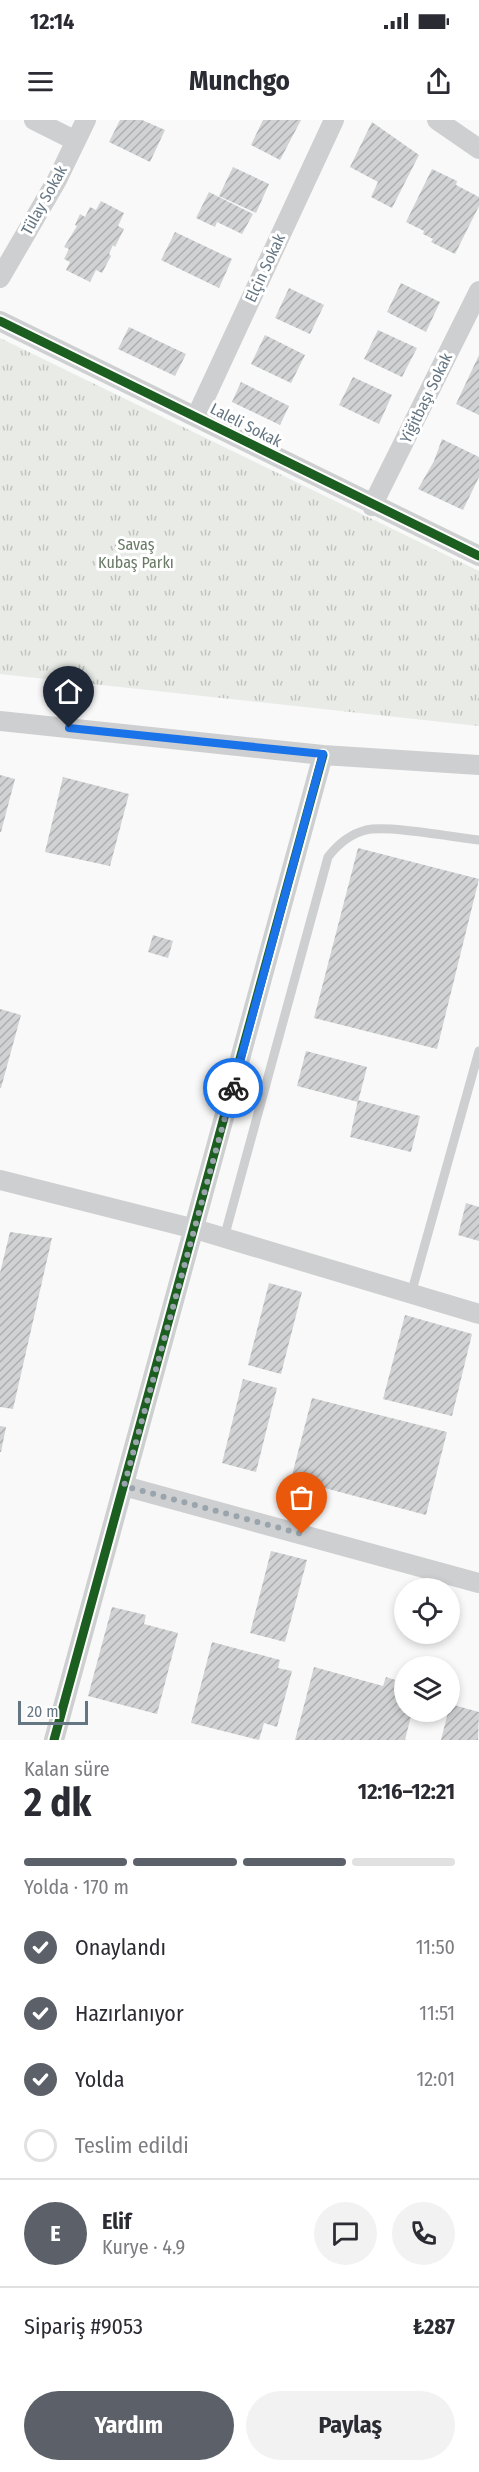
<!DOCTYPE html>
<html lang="tr">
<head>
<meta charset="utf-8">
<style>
	:root { --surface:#fff; --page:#f2f2f3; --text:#2b2b33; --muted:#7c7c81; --line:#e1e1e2; --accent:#5c6169 }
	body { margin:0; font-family:"Fira Sans Condensed",sans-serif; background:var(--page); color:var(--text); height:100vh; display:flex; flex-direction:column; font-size:22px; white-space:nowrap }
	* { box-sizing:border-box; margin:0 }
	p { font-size:20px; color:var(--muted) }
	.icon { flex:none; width:33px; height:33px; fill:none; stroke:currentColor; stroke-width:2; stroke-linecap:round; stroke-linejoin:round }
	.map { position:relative; height:1620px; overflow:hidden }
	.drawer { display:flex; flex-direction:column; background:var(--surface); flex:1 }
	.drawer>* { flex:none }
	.tools { position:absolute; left:394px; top:1458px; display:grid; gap:12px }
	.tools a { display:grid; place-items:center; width:66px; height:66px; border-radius:50%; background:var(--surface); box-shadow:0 3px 9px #0003; font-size:30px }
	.scale { position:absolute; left:18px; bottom:15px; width:70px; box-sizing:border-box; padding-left:6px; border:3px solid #657683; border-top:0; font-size:16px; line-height:21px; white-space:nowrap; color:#657683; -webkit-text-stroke:4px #fff; paint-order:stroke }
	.pin { position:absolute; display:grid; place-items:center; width:51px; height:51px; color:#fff; margin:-62px -26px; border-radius:50% 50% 50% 0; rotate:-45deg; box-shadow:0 0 6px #0007 }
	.pin .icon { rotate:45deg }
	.courier { position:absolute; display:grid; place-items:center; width:60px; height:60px; margin:-30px; border:4px solid #1a73e8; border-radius:50%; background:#fff; color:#222; box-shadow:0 2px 8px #0007 }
	.head em { font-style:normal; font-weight:700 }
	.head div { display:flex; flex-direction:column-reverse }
	.head { display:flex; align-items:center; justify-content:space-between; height:102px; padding:0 24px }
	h1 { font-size:39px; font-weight:700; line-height:45px }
	.bar { display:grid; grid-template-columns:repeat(4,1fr); gap:9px 6px; align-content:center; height:72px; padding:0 24px }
	.bar i { height:8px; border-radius:4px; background:var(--line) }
	.bar .active { background:var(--accent) }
	.bar p { grid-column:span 4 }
	.line { display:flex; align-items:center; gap:15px; padding:0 24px; border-top:2px solid var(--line) }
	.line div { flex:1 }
	.round { display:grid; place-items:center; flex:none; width:63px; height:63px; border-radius:32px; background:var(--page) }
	ol { padding:0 24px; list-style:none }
	li { display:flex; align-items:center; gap:18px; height:66px }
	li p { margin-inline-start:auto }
	li .icon { padding:6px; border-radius:50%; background:var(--accent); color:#fff; stroke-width:4 }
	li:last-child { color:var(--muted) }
	li i { width:33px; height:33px; border:3px solid var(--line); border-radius:50% }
	.cta { display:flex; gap:12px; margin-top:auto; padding:12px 24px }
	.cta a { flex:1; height:69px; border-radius:36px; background:var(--accent); color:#fff; font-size:24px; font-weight:700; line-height:69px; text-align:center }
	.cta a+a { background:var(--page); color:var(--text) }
	.status { display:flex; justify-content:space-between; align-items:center; height:42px; padding:0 30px; background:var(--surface); direction:ltr }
	.status svg { height:16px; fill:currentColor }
	header { display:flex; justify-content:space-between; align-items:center; height:78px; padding:0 24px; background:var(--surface); font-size:27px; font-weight:700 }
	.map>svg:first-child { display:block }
	.park { fill:url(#park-tufts) }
	.building { fill:url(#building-hatch) }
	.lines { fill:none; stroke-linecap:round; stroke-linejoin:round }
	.lane { stroke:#cecfd0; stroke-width:9 }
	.street { stroke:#cecfd0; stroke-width:20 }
	.cycleway-casing { stroke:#fff; stroke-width:13 }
	.cycleway { stroke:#1b5e20; stroke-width:9 }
	.done { stroke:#99a4ac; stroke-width:6; stroke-dasharray:0 10.8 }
	.route { stroke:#1a73e8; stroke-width:8 }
	.labels { text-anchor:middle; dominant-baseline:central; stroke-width:6; stroke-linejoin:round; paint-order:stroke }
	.street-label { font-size:16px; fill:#657683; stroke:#fff }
	.park-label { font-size:16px; fill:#687a64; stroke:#fff }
</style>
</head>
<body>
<div class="status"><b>12:14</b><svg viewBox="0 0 49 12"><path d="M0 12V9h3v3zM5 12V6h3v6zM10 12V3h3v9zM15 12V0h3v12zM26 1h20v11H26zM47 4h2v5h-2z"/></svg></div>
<header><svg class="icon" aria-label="menu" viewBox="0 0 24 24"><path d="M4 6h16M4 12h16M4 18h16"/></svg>Munchgo<svg class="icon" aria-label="share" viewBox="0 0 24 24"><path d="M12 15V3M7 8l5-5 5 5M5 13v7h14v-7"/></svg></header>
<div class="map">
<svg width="479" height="1620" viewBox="0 0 479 1620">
	<defs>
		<pattern id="park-tufts" width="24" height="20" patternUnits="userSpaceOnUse" patternTransform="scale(1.5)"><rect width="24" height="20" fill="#e8ebe6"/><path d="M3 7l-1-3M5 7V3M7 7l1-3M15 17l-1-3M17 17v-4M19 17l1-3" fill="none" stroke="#c0c3c0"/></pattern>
		<pattern id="building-hatch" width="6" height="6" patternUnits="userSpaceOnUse" patternTransform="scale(1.5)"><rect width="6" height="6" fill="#d0d2d3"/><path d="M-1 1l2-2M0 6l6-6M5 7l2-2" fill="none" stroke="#acafb1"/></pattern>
	</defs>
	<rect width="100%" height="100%" fill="#f9f9f9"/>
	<path class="park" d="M0,218L479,451V606L0,554Z"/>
	<path class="building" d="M120,0H142L165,10L150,42L109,22Z
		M263,0H301L280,40L251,25Z
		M372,2L419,35L392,88L371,77L378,62L350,47Z
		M233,47L269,64L256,93L219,76Z
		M432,49L457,61L456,65L479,77V86L455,134L431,122L433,119L423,114L424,111L406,102Z
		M209,72L253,94L242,114L217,102L215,107L196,98Z
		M101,81L124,93L118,106L124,109L115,127L113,125L109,134L111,136L102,153L96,150L90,162L66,150L70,142L64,139L69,129L64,127L77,106L75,105L80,94L85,97L90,87L96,90Z
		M175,112L232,139L219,168L161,140Z
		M401,163L440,182L426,212L387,192Z
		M289,168L324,185L310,214L275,198Z
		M129,207L186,234L175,256L118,229Z
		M378,210L417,228L402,257L364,239Z
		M265,215L305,235L291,263L251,244Z
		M479,235V295L456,284Z
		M353,257L392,275L379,304L339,285Z
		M241,262L289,286L280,305L232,282Z
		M442,319L479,337V357L463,390L418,369L434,341Z
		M0,655L15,659L1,712H0Z
		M63,657L129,674L110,746L45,732Z
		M358,728L479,759L437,929L314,898Z
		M153,815L173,821L168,838L148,832Z
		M0,889L21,895L1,968H0Z
		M306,931L367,947L358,982L297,966Z
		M358,980L420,996L411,1032L350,1017Z
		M466,1083L479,1087V1121L458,1115Z
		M10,1112L52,1118L13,1289L0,1287V1153Z
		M269,1163L302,1172L281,1254L248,1245Z
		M405,1195L472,1214L452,1296L383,1279Z
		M243,1259L277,1268L256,1352L222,1343Z
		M312,1278L447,1312L426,1395L291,1359Z
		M0,1306L6,1307L1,1332H0Z
		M271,1431L307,1440L285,1522L250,1513Z
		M112,1487L146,1495L144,1504L178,1513L157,1594L88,1576Z
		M212,1522L280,1540L278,1548L292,1551L277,1607L264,1603L259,1620L191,1603Z
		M314,1547L383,1566L386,1557L405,1563V1592H412L405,1620H295Z
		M450,1584L479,1592L478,1620H441Z"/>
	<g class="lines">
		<path class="lane" d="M224,1118L328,737C338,724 350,714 366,710C389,705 452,717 479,720
			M411,1174L479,931"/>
		<path class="street" d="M34,0L76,21
			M437,0L479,29
			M0,158L57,60L86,0
			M0,201L479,436
			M196,297L334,0
			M372,386L479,171
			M0,601L323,635L479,645
			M0,1060L195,1109L479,1194
			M124,1366L479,1463
			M54,1620L323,635"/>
		<defs>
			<path id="cycleway" d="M0,201L479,436
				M54,1620L323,635"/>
		</defs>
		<use href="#cycleway" class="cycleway-casing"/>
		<use href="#cycleway" class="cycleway"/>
	</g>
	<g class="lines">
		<path class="done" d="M233,968L124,1366L302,1414"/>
		<path class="route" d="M69,608L323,634L233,968"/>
	</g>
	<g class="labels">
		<g class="street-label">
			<text transform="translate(44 80) rotate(-61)">Tülay Sokak</text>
			<text transform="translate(265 148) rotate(-65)">Elçin Sokak</text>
			<text transform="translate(426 278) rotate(-64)">Yiğitbaşı Sokak</text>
			<text transform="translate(246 305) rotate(27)">Laleli Sokak</text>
		</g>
		<g class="park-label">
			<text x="136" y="424">Savaş<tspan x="136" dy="18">Kubaş Parkı</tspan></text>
		</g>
	</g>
</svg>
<div class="tools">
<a><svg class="icon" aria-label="locate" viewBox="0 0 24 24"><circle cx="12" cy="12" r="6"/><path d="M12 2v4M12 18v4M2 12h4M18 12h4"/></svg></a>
<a><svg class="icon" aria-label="layers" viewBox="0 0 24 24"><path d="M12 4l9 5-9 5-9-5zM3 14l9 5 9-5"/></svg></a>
</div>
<div class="scale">20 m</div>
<div class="pin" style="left:302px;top:1414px;background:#ea580c"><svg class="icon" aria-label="bag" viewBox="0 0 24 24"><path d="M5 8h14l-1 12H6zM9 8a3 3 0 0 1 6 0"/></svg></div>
<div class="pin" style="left:69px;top:608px;background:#1f2937"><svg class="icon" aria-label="home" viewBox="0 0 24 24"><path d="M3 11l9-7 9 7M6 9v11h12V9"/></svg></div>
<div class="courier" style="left:233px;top:968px"><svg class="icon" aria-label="bike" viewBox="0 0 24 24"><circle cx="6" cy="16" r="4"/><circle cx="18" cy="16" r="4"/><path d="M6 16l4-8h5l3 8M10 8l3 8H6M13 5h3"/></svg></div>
</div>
<section class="drawer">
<div class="head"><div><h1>2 dk</h1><p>Kalan süre</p></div><em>12:16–12:21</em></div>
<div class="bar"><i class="active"></i><i class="active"></i><i class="active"></i><i></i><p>Yolda · 170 m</p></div>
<ol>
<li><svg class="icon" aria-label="check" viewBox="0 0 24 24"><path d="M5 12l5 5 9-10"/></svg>Onaylandı<p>11:50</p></li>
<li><svg class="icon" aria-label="check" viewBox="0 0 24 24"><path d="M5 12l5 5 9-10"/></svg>Hazırlanıyor<p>11:51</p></li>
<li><svg class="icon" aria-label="check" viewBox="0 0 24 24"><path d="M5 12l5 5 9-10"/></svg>Yolda<p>12:01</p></li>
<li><i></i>Teslim edildi</li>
</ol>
<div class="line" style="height:108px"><b class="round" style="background:var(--accent);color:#fff">E</b><div><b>Elif</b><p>Kurye · 4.9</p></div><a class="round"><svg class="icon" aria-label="chat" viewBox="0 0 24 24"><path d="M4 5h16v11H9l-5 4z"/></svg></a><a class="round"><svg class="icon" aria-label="phone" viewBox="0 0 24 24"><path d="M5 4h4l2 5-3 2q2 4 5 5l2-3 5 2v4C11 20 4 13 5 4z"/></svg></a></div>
<div class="line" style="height:78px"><div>Sipariş #9053</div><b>₺287</b></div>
<div class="cta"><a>Yardım</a><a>Paylaş</a></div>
</section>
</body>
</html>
